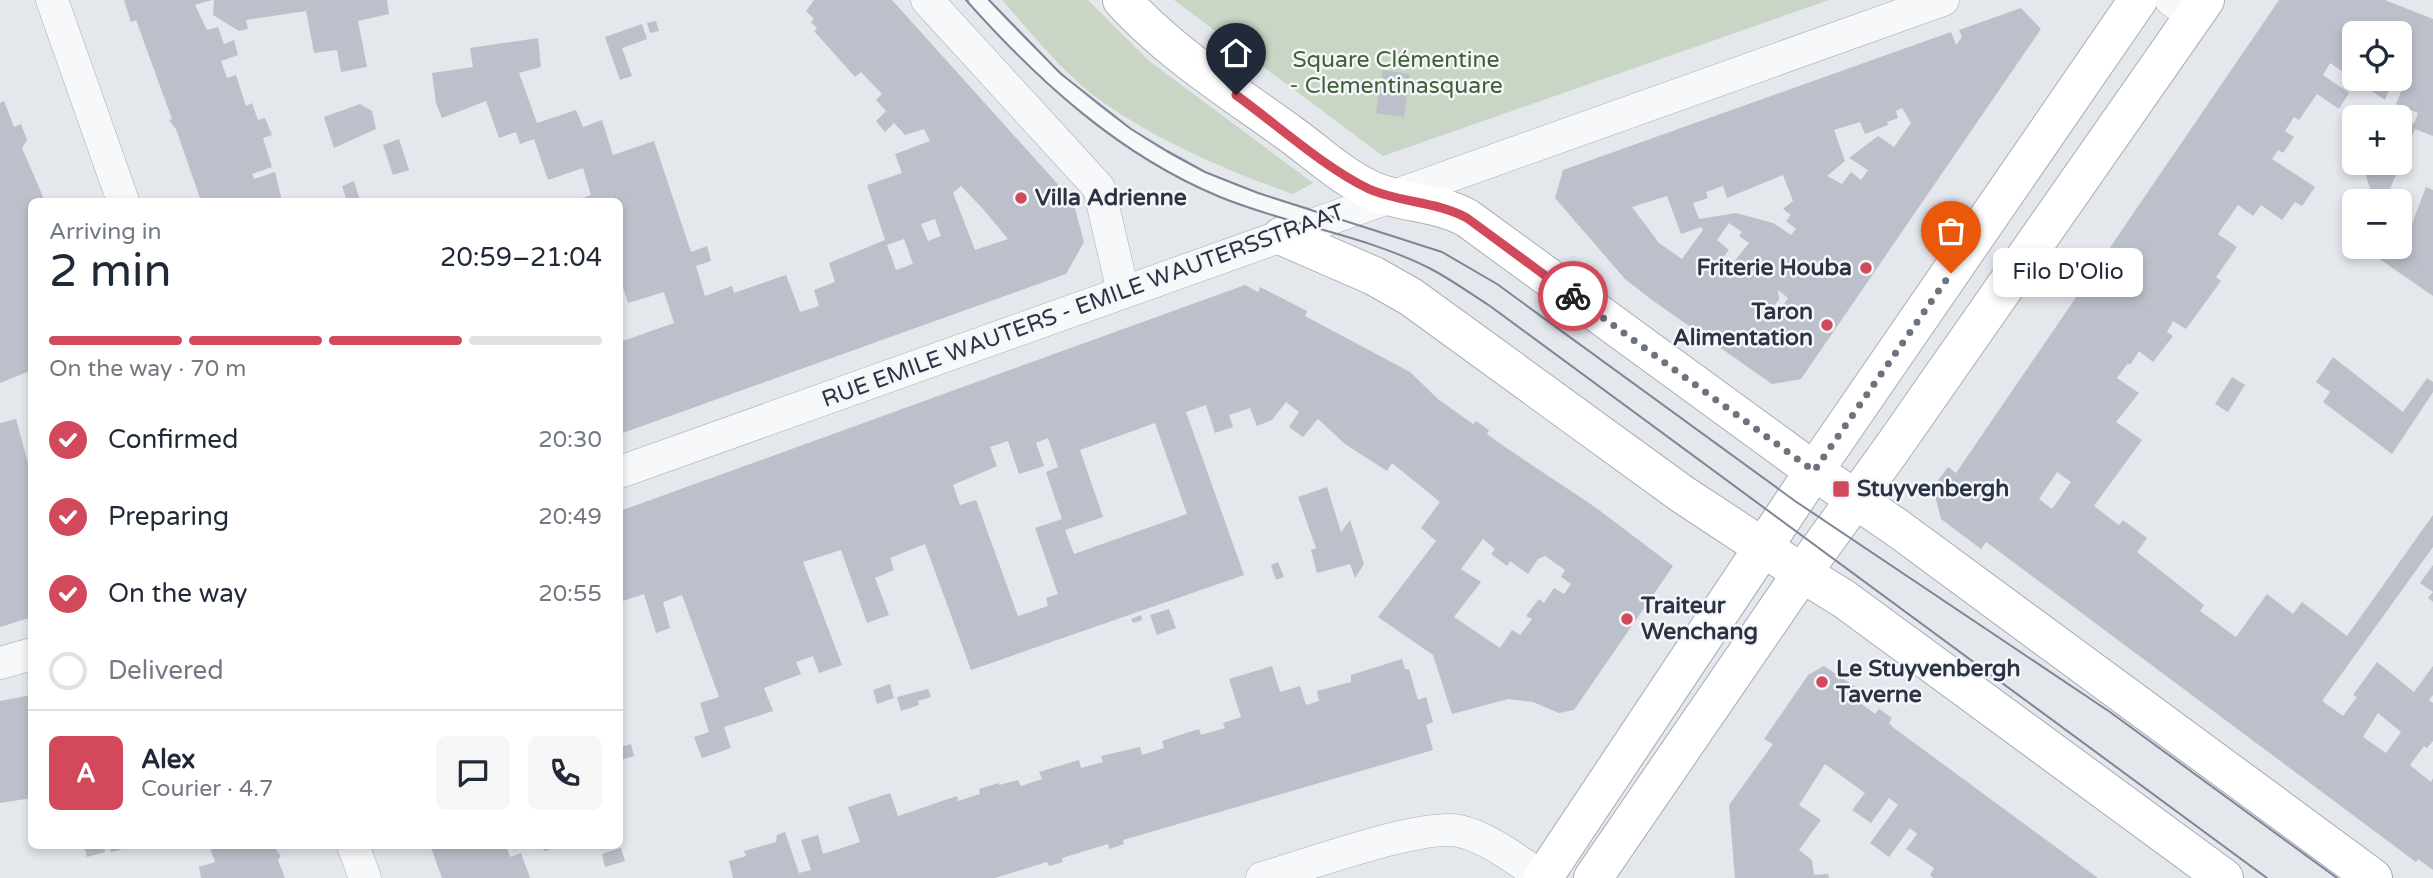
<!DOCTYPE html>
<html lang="en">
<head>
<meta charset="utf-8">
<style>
	:root { --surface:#fff; --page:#f6f6f7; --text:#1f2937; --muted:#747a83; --line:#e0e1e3; --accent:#d1495b }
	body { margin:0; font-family:"Varela Round",sans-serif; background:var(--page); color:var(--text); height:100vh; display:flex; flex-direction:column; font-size:26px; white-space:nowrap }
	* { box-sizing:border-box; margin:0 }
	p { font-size:23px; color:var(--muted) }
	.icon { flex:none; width:38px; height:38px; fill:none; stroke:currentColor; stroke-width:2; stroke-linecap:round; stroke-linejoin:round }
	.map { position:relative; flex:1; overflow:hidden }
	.drawer { position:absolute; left:28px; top:198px; width:595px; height:651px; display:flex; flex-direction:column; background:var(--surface); border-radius:10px; box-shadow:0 4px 10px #0003 }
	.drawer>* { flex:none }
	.tools { position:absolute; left:2342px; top:21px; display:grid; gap:14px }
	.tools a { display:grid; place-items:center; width:70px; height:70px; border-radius:10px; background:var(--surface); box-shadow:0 4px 10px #0003; font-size:35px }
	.pin { position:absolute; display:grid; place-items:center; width:60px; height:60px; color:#fff; margin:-72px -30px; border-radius:50% 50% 50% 0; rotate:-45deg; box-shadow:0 0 7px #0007 }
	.pin .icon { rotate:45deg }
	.courier { position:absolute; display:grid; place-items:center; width:70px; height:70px; margin:-35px; border:5px solid #d1495b; border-radius:50%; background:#fff; color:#222; box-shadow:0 2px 9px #0007 }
	.bubble { position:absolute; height:49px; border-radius:10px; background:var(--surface); box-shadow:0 4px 10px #0003; font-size:23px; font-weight:600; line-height:49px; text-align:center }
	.headline em { font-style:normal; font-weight:600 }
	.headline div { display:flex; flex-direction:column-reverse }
	.headline { display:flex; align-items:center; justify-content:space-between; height:119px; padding:0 21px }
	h1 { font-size:46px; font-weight:600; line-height:52px }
	.bar { display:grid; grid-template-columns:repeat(4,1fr); gap:10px 7px; align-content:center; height:84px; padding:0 21px }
	.bar i { height:9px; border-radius:5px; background:var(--line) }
	.bar .active { background:var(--accent) }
	.bar p { grid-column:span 4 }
	.line { display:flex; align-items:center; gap:18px; padding:0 21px; border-top:2px solid var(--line) }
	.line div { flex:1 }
	.round { display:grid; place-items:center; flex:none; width:74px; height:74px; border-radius:10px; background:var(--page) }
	ol { padding:0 21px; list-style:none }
	li { display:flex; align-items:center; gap:21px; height:77px }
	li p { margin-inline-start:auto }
	li .icon { padding:7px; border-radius:50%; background:var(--accent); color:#fff; stroke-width:4 }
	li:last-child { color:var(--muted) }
	li i { width:38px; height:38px; border:4px solid var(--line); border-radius:50% }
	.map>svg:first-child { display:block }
	.green { fill:#c9d6c5 }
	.building { fill:#bbc0ca; fill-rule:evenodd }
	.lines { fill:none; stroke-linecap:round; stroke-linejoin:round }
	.lane-casing { stroke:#a9aeb7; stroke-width:18 }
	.street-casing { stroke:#a9aeb7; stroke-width:33 }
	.secondary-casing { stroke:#a9aeb7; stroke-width:40 }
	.primary-casing { stroke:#a3abb8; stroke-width:40 }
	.lane { stroke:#f7f8fa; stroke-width:16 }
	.street { stroke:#f7f8fa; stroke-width:32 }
	.secondary { stroke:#fff; stroke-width:38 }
	.primary { stroke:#fff; stroke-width:38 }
	.tram { stroke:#7d8696; stroke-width:2 }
	.done { stroke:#6c737f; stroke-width:7; stroke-dasharray:0 12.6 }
	.route { stroke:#d1495b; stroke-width:9 }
	.poi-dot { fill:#d1495b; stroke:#f4f6f9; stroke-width:2.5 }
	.labels { text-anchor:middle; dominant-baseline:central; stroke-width:5; stroke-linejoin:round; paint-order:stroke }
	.park-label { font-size:23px; fill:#3f6138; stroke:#f4f6f9 }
	.poi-label { font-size:23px; font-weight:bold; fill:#2b3445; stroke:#f4f6f9; text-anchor:start }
	.street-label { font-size:23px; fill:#2b3445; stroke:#f4f6f9 }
</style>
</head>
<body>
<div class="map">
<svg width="2433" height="878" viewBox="0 0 2433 878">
	<rect width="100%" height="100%" fill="#e4e7ec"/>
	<path class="green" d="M1002,0H1088L1148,60L1313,183L1293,194C1227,171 1162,143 1104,103C1065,76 1033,35 1002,0Z
		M1174,0H1829L1383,156Z"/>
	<path class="building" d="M124,0H212L195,5L207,30L218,27L224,44L234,40L238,55L221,61L227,78L236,75L246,106L252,103L258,120L265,118L272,135L263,138L272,167L252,174L254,179L275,172L282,201H201L176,129L169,120L172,119L136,20L131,22Z
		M214,0H387L389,14L358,21L367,67L341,72L337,50L314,53L306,11L246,20L248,29L239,31L213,15Z
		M814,0H892L1073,201L1084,242L1066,274L620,434V342L674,323L664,292L628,303L620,278V201H574L591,195L583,168L548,180L534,139L520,144L516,132L499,138L486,101L442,118L436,103L432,73L473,67L470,48L538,38L541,67L519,73L537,123L576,110L583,127L602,120L613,155L654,141L691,252L707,246L711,261L696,266L705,296L732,286L734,293L786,275L800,312L819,306L814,290L835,282L829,263L885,240L867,185L902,173L895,154L930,141L924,129L905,135L894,123L885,132L876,121L886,111L876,100L882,94L861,72L855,77L814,31L817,28L811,22L814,19L806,11ZM961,186L983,209L1008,239L975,250L953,193ZM935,219L941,236L928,241L921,224ZM904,239L913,264L896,270L887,245Z
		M2279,0H2385L2433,19V136L2415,129L2385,201H2374L2362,163H2399V118L2414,124L2418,113L2396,104L2407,77L2399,74V33H2354V79H2393L2385,100L2330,63L2323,75L2349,93L2339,109L2317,94L2299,120L2294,117L2285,131L2294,137L2283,153L2278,150L2272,159L2315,187L2302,206L2295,202L2282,220L2261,205L2253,216L2238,205L2218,234L2237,247L2216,277L2221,281L2186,329L2173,321L2167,332L2173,336L2153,362L2139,351L2130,365L2128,363L2117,378L2139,393L2116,422L2142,440L2094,506L2119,525L2123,520L2147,538L2137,552L2204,605L2200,611L2236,637L2267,594L2293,614L2302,602L2347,636L2433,515V547L2322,701L2343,716L2357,697L2353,695L2377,662L2414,692L2433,666V695L2429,700L2433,703V741L2427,748L2424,746L2410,765L2431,782L2433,778V870L2418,859L2416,862L1989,544L1986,542L1981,549L1941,519L1933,487L1948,467L1956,473ZM2057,472L2071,482L2052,509L2039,499ZM2378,713L2401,732L2386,753L2363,737Z
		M2021,8L2041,29L1801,379L1772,384L1652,300L1625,279L1555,198L1563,170L1951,32L1956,45L1962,37L1959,30ZM1902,108L1911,123L1894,147L1878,136L1849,158L1868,170L1861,180L1851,172L1842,184L1827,176L1845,161L1834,130L1860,122L1865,134L1888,125L1887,122L1898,118L1896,111ZM1783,175L1793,201L1783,209L1791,215L1786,221L1796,229L1791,235L1773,223L1736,213L1699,219L1693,203L1708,198L1706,192L1723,186L1727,198ZM1667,196L1681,234L1701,227L1703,230L1682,259L1659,243L1632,207ZM1729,223L1742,232L1739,236L1749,243L1726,272L1717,265L1729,250L1717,240ZM1778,290L1788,298L1779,312L1773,307L1779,300Z
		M656,21L659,31L650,33L647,23Z
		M642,24L647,39L622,48L632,76L620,80L605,37Z
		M1383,70L1410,74L1404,117L1376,113Z
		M4,101L14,127L21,124L27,140L22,148L44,199L32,201V370L0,383V103Z
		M360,104L372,111L376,129L334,148L324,117Z
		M2379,109L2398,117H2376Z
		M399,139L409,170L393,175L383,145Z
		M354,181L360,200L347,201L342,186Z
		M2426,187L2433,190V296L2368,251L2372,247H2399L2402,225L2410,229Z
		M1245,285L1258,292L1260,287L1307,311L1305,316L1410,372L1438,399L1473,424L1476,421L1489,430L1487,434L1505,447L1595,507L1673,566L1574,710L1559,713L1533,702L1508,699L1452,714L1433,655L1378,617L1436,541L1421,528L1440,502L1392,463L1387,471L1345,444L1318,419L1303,437L1289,427L1299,412L1286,402L1272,420L1257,426L1250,408L1229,415L1233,427L1215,433L1206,405L1186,412L1244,575L971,670L925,544L890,558L894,570L875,578L889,615L867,623L841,550L803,562L842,665L819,673L813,656L796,662L801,674L764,688L773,711L724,727L731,748L702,758L694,737L709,732L700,703L719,697L682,595L663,602L670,628L656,633L644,594L620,602V511ZM1155,423L1187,514L1074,554L1065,530L1103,517L1080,450ZM1048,438L1058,467L1046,472L1062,519L1035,528L1058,594L1046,598L1048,606L1018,616L976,500L960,505L953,485L997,466L990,447L1008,441L1019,474L1044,466L1036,443ZM1483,539L1495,549L1491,554L1507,566L1510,561L1528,574L1538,559L1545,556L1565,570L1561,577L1571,584L1564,594L1554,588L1544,603L1539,599L1526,616L1532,619L1520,635L1512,630L1500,648L1454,617L1481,582L1461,569Z
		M2333,357L2403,412L2427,378L2433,382V392L2392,454L2323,402L2330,392L2316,382Z
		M2232,377L2245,385L2228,412L2215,404Z
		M16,419L32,478V617L0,627V423Z
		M1327,487L1341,532L1350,520L1364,564L1355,578L1350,564L1317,573L1311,550L1316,548L1298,497Z
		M1278,562L1284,577L1276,580L1271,565Z
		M2433,565V602L2428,598L2433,592L2420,583Z
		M1169,609L1176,628L1157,635L1150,615Z
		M1141,615L1142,620L1133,623L1131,619Z
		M1402,659L1405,669H1409L1418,700L1426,697L1433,722L1426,725L1433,750L1123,840L1124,844L1109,849L1108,844L1062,858L1063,862L1049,866L1047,862L995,878H733L729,861L746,856L744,851L776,842L777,835L785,832L799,873L811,870L801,840L818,835L823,854L860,842L848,807L890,793L898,816L957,796L958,801L980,794L979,789L999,783V785L1018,780L1021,786L1042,779L1039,772L1079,760L1081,768L1103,762L1101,756L1140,747L1142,755L1164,748L1162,741L1180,735L1199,729L1201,735L1225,728L1223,723L1241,717L1229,679L1272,666L1280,692L1300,686L1306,705L1319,701L1317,691L1351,682V675Z
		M1824,666L1863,692L1856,700L1875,714L1879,709L1892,718L1889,723L1894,728L2098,878H1933L1930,875L1934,868L1906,849L1917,834L1910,828L1889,857L1870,843L1898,805L1889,798L1871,823L1852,810L1865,793L1825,764L1799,805L1821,820L1799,850L1812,860L1814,875L1828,874L1829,878H1735L1729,805L1773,744L1764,739L1808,675Z
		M890,684L894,698L877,704L873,690Z
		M928,689L931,697L918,701L919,705L901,711L897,697Z
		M32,695V798L0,803V701Z
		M631,744L634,756L620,760V747Z
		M84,845H104L105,852L87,857Z
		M109,845H134V846L111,852Z
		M209,845H273L281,856L278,860L285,878H201L199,867L215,862Z
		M430,845H506L510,857L521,853L530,878H442Z
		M542,845H560V846L544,851Z
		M621,848L625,861L605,867L602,854Z"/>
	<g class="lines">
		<defs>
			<path id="lane" d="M977,0C1040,70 1114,139 1200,179C1237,196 1276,208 1315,219"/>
			<path id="street" d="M52,0L123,201
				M927,0L1099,188L1123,292
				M2171,0L2194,16
				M620,472L1943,0
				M0,663L32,654
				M353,845L365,878
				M1262,878C1305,866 1421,823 1459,831C1490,838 1517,861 1544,878"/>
			<path id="secondary" d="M1122,0C1171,54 1233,92 1292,135C1318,154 1341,176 1371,190C1402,204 1436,201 1467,218L1814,471L2138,0
				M1282,236L1374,276L1411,297L1682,494L1802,573L1891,450L2205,0"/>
			<path id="primary" d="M1543,878L1814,471L1896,527L2373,878
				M1593,878L1802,573L1844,599L2224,878"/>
		</defs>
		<use href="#lane" class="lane-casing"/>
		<use href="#street" class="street-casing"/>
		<use href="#secondary" class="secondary-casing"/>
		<use href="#primary" class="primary-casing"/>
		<use href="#lane" class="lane"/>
		<use href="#street" class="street"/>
		<use href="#secondary" class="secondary"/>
		<use href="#primary" class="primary"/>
		<path class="tram" d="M966,0C1038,81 1119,155 1220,197C1288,225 1365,235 1431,269C1452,280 1471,294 1490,306L2267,878
			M989,0L1061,74L1131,129L1167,151L1205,172L1258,193L1442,252L1497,284L1795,501L2110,712L2337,878"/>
	</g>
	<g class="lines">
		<path class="done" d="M1573,296L1814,471L1951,273"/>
		<path class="route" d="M1236,95C1276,124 1325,168 1369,189C1401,203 1435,201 1467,218L1573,296"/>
	</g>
	<g class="poi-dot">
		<circle cx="1021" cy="198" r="7"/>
		<circle cx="1866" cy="268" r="7"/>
		<circle cx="1827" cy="325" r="7"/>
		<rect x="1832" y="480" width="18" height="18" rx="3.5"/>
		<circle cx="1627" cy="619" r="7"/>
		<circle cx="1822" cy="682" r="7"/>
	</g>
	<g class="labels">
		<g class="park-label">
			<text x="1396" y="60">Square Clémentine<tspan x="1396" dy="26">- Clementinasquare</tspan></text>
		</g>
		<g class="poi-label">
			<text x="1035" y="198">Villa Adrienne</text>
			<text x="1852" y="268" text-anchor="end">Friterie Houba</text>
			<text x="1813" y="312" text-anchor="end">Taron<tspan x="1813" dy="26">Alimentation</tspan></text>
			<text x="1857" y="489">Stuyvenbergh</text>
			<text x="1641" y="606">Traiteur<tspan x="1641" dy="26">Wenchang</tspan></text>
			<text x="1836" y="669">Le Stuyvenbergh<tspan x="1836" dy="26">Taverne</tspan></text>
		</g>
		<g class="street-label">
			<text transform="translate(1083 306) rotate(-20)">RUE EMILE WAUTERS - EMILE WAUTERSSTRAAT</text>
		</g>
	</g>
</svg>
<div class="tools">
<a><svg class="icon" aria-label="locate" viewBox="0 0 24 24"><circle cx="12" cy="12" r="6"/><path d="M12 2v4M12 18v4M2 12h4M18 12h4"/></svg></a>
<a>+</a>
<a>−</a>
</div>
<div class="pin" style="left:1951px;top:273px;background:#ea580c"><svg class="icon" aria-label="bag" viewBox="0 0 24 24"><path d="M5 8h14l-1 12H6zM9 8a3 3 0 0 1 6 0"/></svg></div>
<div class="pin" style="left:1236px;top:95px;background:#1f2937"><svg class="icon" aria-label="home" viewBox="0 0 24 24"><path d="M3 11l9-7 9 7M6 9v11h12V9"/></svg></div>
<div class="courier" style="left:1573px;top:296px"><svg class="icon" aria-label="bike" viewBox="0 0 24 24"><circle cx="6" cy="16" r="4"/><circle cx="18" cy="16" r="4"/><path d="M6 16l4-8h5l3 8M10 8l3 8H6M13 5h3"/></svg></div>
<div class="bubble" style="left:1993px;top:248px;width:150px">Filo D'Olio</div>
<section class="drawer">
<div class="headline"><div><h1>2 min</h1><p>Arriving in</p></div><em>20:59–21:04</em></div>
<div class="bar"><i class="active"></i><i class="active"></i><i class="active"></i><i></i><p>On the way · 70 m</p></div>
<ol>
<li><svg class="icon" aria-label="check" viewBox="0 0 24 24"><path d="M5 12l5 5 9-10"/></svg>Confirmed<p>20:30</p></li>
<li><svg class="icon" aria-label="check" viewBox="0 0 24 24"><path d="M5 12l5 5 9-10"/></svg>Preparing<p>20:49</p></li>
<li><svg class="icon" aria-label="check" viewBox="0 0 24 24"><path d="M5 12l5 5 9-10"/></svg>On the way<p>20:55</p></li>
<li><i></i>Delivered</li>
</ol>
<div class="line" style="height:126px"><b class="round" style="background:var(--accent);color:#fff">A</b><div><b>Alex</b><p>Courier · 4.7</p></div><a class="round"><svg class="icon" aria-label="chat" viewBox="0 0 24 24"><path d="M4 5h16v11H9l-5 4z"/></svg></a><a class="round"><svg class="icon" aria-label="phone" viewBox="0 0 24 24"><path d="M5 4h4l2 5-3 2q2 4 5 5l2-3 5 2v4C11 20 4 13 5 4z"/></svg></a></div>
</section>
</div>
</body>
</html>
